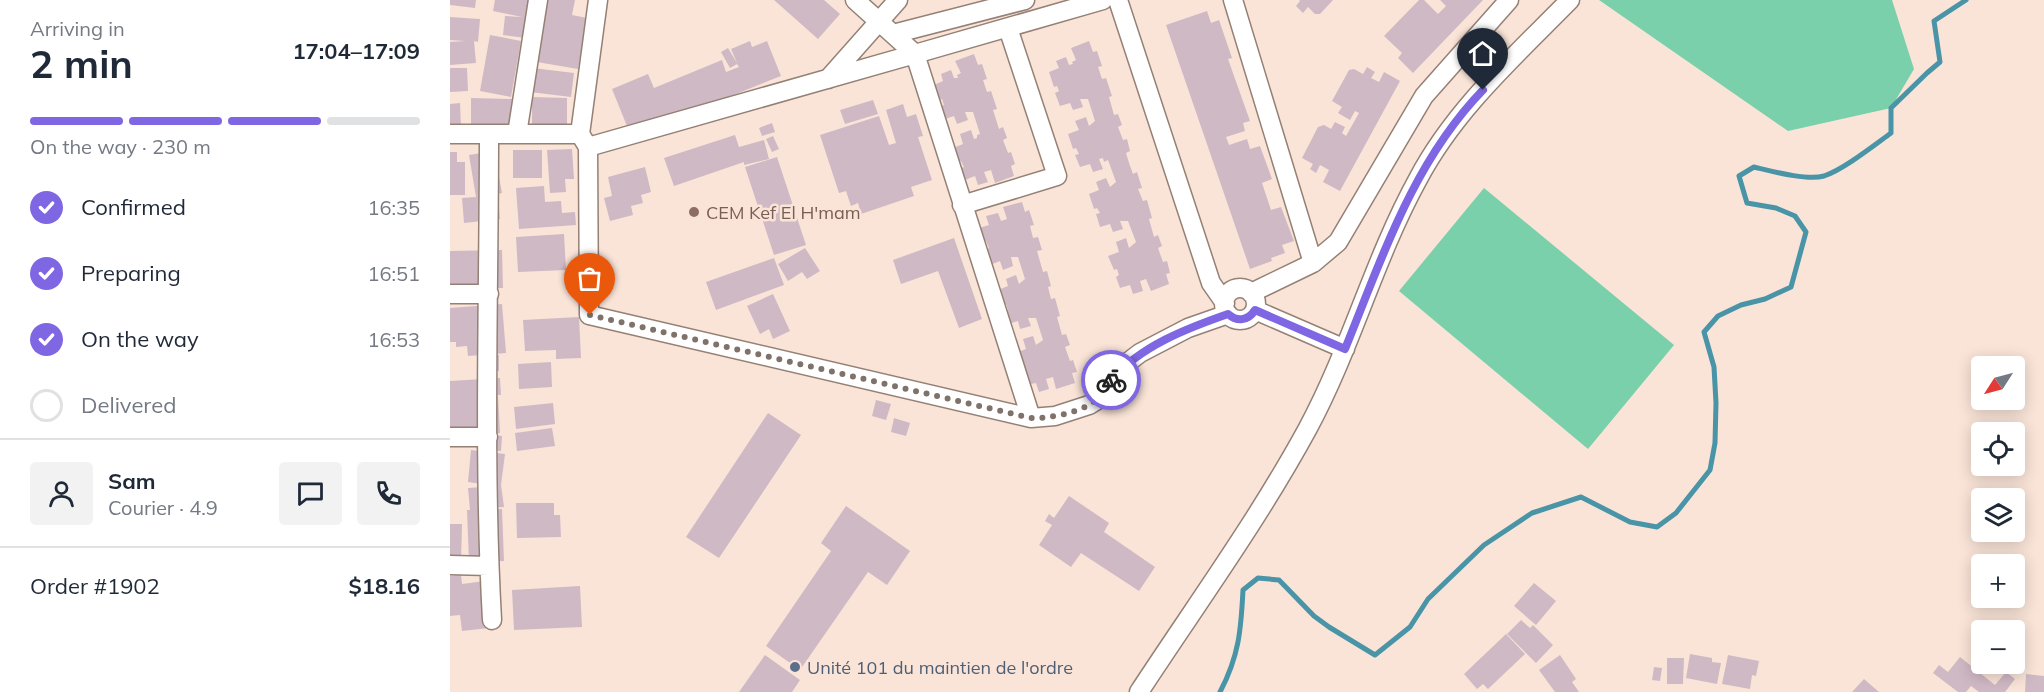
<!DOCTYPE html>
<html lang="en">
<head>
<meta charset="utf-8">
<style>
	:root { --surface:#fff; --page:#f2f2f3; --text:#1f2937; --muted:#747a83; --line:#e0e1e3; --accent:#7f67e3 }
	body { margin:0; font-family:Mulish,sans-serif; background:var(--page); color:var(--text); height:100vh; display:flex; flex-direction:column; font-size:22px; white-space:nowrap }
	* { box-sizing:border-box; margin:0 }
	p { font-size:20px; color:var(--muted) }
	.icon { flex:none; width:33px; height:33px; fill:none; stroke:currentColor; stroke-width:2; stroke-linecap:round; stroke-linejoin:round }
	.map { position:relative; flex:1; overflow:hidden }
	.sheet { display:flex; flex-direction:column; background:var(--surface); width:450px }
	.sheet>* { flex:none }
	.needle { width:39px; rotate:234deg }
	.buttons { position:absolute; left:1521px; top:356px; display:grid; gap:12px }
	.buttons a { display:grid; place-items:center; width:54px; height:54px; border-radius:6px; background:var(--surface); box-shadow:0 3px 15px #0003; font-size:30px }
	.pin { position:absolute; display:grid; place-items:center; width:51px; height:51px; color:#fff; margin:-62px -26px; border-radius:50% 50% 50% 0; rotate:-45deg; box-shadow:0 0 6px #0007 }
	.pin .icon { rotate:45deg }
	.courier { position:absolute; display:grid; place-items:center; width:60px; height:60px; margin:-30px; border:4px solid #7f67e3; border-radius:50%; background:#fff; color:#222; box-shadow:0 2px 8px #0007 }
	.summary em { font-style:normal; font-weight:700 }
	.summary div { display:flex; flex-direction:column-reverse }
	.summary { display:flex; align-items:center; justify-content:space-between; height:102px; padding:0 30px }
	h1 { font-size:39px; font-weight:700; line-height:45px }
	.bar { display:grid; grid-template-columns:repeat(4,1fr); gap:9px 6px; align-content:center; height:72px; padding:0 30px }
	.bar i { height:8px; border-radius:4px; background:var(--line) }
	.bar .current { background:var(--accent) }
	.bar p { grid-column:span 4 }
	.line { display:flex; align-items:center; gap:15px; padding:0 30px; border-top:2px solid var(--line) }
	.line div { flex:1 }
	.round { display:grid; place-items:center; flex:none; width:63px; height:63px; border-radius:6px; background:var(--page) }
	ol { padding:0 30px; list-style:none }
	li { display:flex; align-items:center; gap:18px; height:66px }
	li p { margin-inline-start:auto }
	li .icon { padding:6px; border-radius:50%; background:var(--accent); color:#fff; stroke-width:4 }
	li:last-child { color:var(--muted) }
	li i { width:33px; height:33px; border:3px solid var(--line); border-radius:50% }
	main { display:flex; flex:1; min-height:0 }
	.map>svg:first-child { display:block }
	.green { fill:#79d0aa }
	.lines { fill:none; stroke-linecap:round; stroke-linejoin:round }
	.stream { stroke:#4994a7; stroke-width:5 }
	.building { fill:#cfb9c5 }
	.minor-casing { stroke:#948075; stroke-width:21 }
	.minor { stroke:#fff; stroke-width:18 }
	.done { stroke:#7e726a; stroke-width:6; stroke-dasharray:0 10.8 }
	.route { stroke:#7f67e3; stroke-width:8 }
	.education-dot { fill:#8d6e63; stroke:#fae4d8; stroke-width:2 }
	.service-dot { fill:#5c6f8a; stroke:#fae4d8; stroke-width:2 }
	.labels { text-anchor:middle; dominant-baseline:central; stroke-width:5; stroke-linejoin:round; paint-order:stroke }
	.education-label { font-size:18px; fill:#785e54; stroke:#fae4d8; text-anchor:start }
	.service-label { font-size:18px; fill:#4e5e75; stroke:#fae4d8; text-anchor:start }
</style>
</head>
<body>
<main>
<section class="sheet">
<div class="summary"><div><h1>2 min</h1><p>Arriving in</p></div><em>17:04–17:09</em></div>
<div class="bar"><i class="current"></i><i class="current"></i><i class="current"></i><i></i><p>On the way · 230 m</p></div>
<ol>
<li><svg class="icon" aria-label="check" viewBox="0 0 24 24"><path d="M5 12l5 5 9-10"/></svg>Confirmed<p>16:35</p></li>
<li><svg class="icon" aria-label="check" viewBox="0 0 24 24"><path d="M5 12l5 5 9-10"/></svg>Preparing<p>16:51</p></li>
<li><svg class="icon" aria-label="check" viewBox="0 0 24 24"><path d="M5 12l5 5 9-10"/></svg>On the way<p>16:53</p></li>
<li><i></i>Delivered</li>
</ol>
<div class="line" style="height:108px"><a class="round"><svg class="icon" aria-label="person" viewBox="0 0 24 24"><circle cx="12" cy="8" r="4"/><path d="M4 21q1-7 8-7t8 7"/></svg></a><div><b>Sam</b><p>Courier · 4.9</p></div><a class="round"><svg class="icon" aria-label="chat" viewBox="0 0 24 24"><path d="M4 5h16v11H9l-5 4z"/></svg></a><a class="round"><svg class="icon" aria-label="phone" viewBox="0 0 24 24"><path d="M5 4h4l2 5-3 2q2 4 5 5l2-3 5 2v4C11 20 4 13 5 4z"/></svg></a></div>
<div class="line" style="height:78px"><div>Order #1902</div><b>$18.16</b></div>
</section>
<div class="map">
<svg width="1594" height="692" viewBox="0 0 1594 692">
	<rect width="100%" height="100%" fill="#fae4d8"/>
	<path class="green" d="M1149,0H1442L1464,69L1441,108L1338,131Z
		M1034,188L1224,345L1138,449L949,291Z"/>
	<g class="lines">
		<path class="stream" d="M770,692C789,656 791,630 793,590L808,578L829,580L864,616L879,627L925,655L960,627L978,599L1034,545L1082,513L1131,497L1180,522L1207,527L1226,513L1260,470L1265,443L1266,403L1264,367L1254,332L1268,316L1291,305L1315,299L1341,287L1356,232L1345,216L1326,208L1297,203L1289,176L1304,167C1321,171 1357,181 1374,176C1394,169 1423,146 1441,133V108L1477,73L1490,62L1484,21L1516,0"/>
	</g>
	<path class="building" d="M0,0H26L25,8L0,5Z
		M45,0H84L76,38L53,35L55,16L72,17L43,11Z
		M98,0H125L122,15L137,18L128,69L87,62Z
		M324,0H374L390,14L368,39Z
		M849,0H883L870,14H865L858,7L853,13L846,6L850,1Z
		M969,0H974L988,14L996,6L990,0H1033L963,73L948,58L952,53L934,36Z
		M757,11L761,23L769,20L782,58L778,59L800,121L793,123L795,131L776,137L779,145L797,139L800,149L810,146L822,179L812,183L821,210L831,207L844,241L832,245L835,253L821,258L822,261L800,269L716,25Z
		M0,17L30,19L28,42L24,41L26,63L0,65V42L15,41L0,40Z
		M40,35L71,41L61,97L30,91Z
		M300,41L302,47L317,41L331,76L181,136L162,89L198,74L204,88L272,60L276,72L289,67L287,64L280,68L271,52L278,48L287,63L281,49Z
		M639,41L643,52L647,51L652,66L648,67L652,79L656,78L662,96L659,97L664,115L668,114L672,125L668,127L673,140L677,139L680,151L676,153L679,163L683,174L687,172L692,188L688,189L693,201L697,200L702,218L699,219L704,237L708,235L712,246L708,248L713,262L717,261L720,273L716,274L719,284L701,291L696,279L690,281L693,291L683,294L680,285L670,288L666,277L669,275L667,269L664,270L658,256L669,252L666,242L676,238L679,248L686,242L678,221H670L673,229L663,232L660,224L650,227L646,214L650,213L647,208L644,209L639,194L649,190L646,182L656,178L660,187L666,182L658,160L654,162L653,158L649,159L653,169L643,172L640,164L630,167L625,155L629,154L626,148L623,149L618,134L629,130L625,121L636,117L639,126L645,121L638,99H630L633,107L623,110L620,103L610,106L605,93L609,91L607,86L604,87L599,72L609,68L606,61L616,57L619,65L623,64L622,62L626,60L621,48Z
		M524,54L528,65L532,64L537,79L533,80L537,92L541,91L547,109L543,110L549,129L553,127L557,138L553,140L558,153L561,152L565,164L561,166L564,176L545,183L541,170L534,172L538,182L528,185L525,176L515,180L510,168L514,167L511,161L508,162L503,148L513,144L510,134L521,130L524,139L527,138V135L530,134L523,112H515L518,120L507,124L504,116L495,119L490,106L494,105L492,99L488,100L484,85L493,81L491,74L501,70L504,78H508L507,75L511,73L505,61Z
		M917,67L925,72L921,78L929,82L934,72L950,81L890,191L873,182L879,170L870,165L866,173L860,169L863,164L852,158L868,127L874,125L881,129L885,122L895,127L892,133L896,136L909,113L905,111L900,120L888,113L892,107L882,101L899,70L904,69L913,74Z
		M0,68H17L18,91L0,92Z
		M83,68L124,73L121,97L80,92Z
		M82,97L117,98V130L82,129Z
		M21,98L64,99V128L21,127Z
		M423,100L428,114L395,124L390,110Z
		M10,103L11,127L0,128V104Z
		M453,104L457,117L466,114L473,136L468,137L482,180L461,187L464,196L411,214L408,203L401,206L396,191L389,193L370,135L429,116L439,145L446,143L436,110Z
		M322,123L325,132L312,136L309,128Z
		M285,135L289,147L314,140L319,159L294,165V162L224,186L214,158Z
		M323,136L329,149L322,152L316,139Z
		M122,149L124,179H115L116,192L100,193L97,150Z
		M63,150H92V178H63Z
		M44,151L52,193L48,194L50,219L14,223L12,198L26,197L19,155Z
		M0,152H7V162H15V195H0Z
		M327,157L356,245L324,255L295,167Z
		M195,167L201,192L191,195L193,203L181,206L183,215L160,221L154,198L162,196L158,177Z
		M94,186L95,202L111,201L112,213L125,212L126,225L69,229L66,188Z
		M572,202L575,212L579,210L584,225L580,226L583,238L588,237L592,250L587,251L593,272L597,271L601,286L598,287L601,299L605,298L610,316L607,317L612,335L616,334L620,345L615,347L620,361L623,360L627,372L622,373L625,383L606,389L603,377L596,379L599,389L589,392L586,383L576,385L565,353L576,349L573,339L583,336L586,345L593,340L586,318H578L581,326L570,329L568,321L558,324L554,311L558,310L556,304L552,305L548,290L558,286L556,279L566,275L569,284L575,279L568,257H561L563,266L553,270L550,261L540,265L535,250L539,248L536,241L533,242L529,228L539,225L536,216L548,213L551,221L557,219L553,207Z
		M114,234L116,270L68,272L66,237Z
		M504,238L532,319L509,328L488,271L451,284L443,260Z
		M355,248L370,271L357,279L352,272L338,281L328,264Z
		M52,250L53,288L0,289V251Z
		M324,258L334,285L266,310L256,282Z
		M323,294L340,331L323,339L319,329L310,334L297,306Z
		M52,304L56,353L33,355H49V371H31V355L18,356L17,346L6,347V342H0V308Z
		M129,317L131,358L106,359V350L75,351L73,320Z
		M101,362L102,387L69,389L68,364Z
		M50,378L51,395H48L50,433L0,436V381Z
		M426,400L441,404L436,420L422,416Z
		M103,403L105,424L66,429L64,407Z
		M318,413L351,435L269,558L236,537Z
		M444,418L460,423L456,436L441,432Z
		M102,428L105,446L67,451L65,433Z
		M40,435L52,436L51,451L39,450Z
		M21,450L55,454L51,485L54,507L26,509H52L54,561L19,562L17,510H20L18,488L46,486L18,482Z
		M619,496L659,523L654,532L705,567L689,591L631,553L621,567L589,545L602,525L595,521L599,514L604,518Z
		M66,503H104V515H110L111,537L67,538Z
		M396,506L460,551L437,585L418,572L350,670L316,646L381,551L371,543Z
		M0,524H12L11,562H0Z
		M11,575L12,584L43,580L48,627L12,631L10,615L0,616V576Z
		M1084,583L1106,601L1086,625L1064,606Z
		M130,586L132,627L64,630L62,590Z
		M1071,620L1080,628L1083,625L1103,645L1086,663L1057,634Z
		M1056,634L1075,654L1038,689L1033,684L1027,689L1014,674Z
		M1240,654L1262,658V662L1271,663L1267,684L1236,678Z
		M315,655L350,680L342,692H289Z
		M1110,655L1126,679L1122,682L1129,692H1105L1089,670Z
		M1278,655L1309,661L1306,676L1302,675L1300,689L1272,684Z
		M1510,657L1545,685L1556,672L1565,679L1555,692H1529L1521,686L1516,692H1508L1483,673L1489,665L1498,672Z
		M1217,658H1234L1233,684H1217Z
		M1204,667L1212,668L1210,681L1202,680Z
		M1576,674L1594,676V692H1575Z
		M1414,679L1429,692H1402Z"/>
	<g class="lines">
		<defs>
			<path id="minor" d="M405,0L465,54L653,0
				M668,0L761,283L775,303
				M783,0L863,263
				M443,34L575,0
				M378,79L448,0
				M0,134H130L138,147L139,315L581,418L605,416L639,405L647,400L673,366L690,353L738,328L778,314
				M39,134C39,296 33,459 42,620
				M67,134L88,0
				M130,134L148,0
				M138,147L465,54L581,418
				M512,205L607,176L558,28
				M774 304a16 16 0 1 1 32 0a16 16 0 1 1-32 0Z
				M801,293L863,263L888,242L974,96L1059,0
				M0,294H39
				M805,310L895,349
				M0,437H38
				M0,565L39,566
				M689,692C746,605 808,520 858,428C901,348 924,259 968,179C1005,109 1065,56 1120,0"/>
		</defs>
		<use href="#minor" class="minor-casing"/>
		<use href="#minor" class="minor"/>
	</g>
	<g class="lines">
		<path class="done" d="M140,315L581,418C598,419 633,412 646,400C652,394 655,386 661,380"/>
		<path class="route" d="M661,380C691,346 735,329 778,314C787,322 798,321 805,310L895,349C932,258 963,162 1033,90"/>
	</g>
	<circle class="education-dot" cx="244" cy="212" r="6"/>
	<circle class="service-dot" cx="345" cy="667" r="6"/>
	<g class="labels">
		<g class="education-label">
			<text x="256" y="212">CEM Kef El H'mam</text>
		</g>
		<g class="service-label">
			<text x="357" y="667">Unité 101 du maintien de l'ordre</text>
		</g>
	</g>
</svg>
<div class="buttons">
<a><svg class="needle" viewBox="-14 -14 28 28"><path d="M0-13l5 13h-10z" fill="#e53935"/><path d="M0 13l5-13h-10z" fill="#747a83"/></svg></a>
<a><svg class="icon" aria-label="locate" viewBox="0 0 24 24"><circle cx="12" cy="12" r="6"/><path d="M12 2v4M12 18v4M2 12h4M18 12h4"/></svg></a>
<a><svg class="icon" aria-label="layers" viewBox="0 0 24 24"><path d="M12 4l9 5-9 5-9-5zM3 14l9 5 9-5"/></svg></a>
<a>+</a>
<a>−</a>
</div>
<div class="pin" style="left:140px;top:315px;background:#ea580c"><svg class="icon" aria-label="bag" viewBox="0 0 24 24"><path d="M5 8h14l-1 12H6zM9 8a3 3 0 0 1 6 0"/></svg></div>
<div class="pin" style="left:1033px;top:90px;background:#1f2937"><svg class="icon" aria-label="home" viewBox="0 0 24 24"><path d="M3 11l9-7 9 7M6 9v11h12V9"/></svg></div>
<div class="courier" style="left:661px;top:380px"><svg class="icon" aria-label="bike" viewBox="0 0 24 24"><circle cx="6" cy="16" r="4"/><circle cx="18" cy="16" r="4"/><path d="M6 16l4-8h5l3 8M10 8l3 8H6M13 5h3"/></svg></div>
</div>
</main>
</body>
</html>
